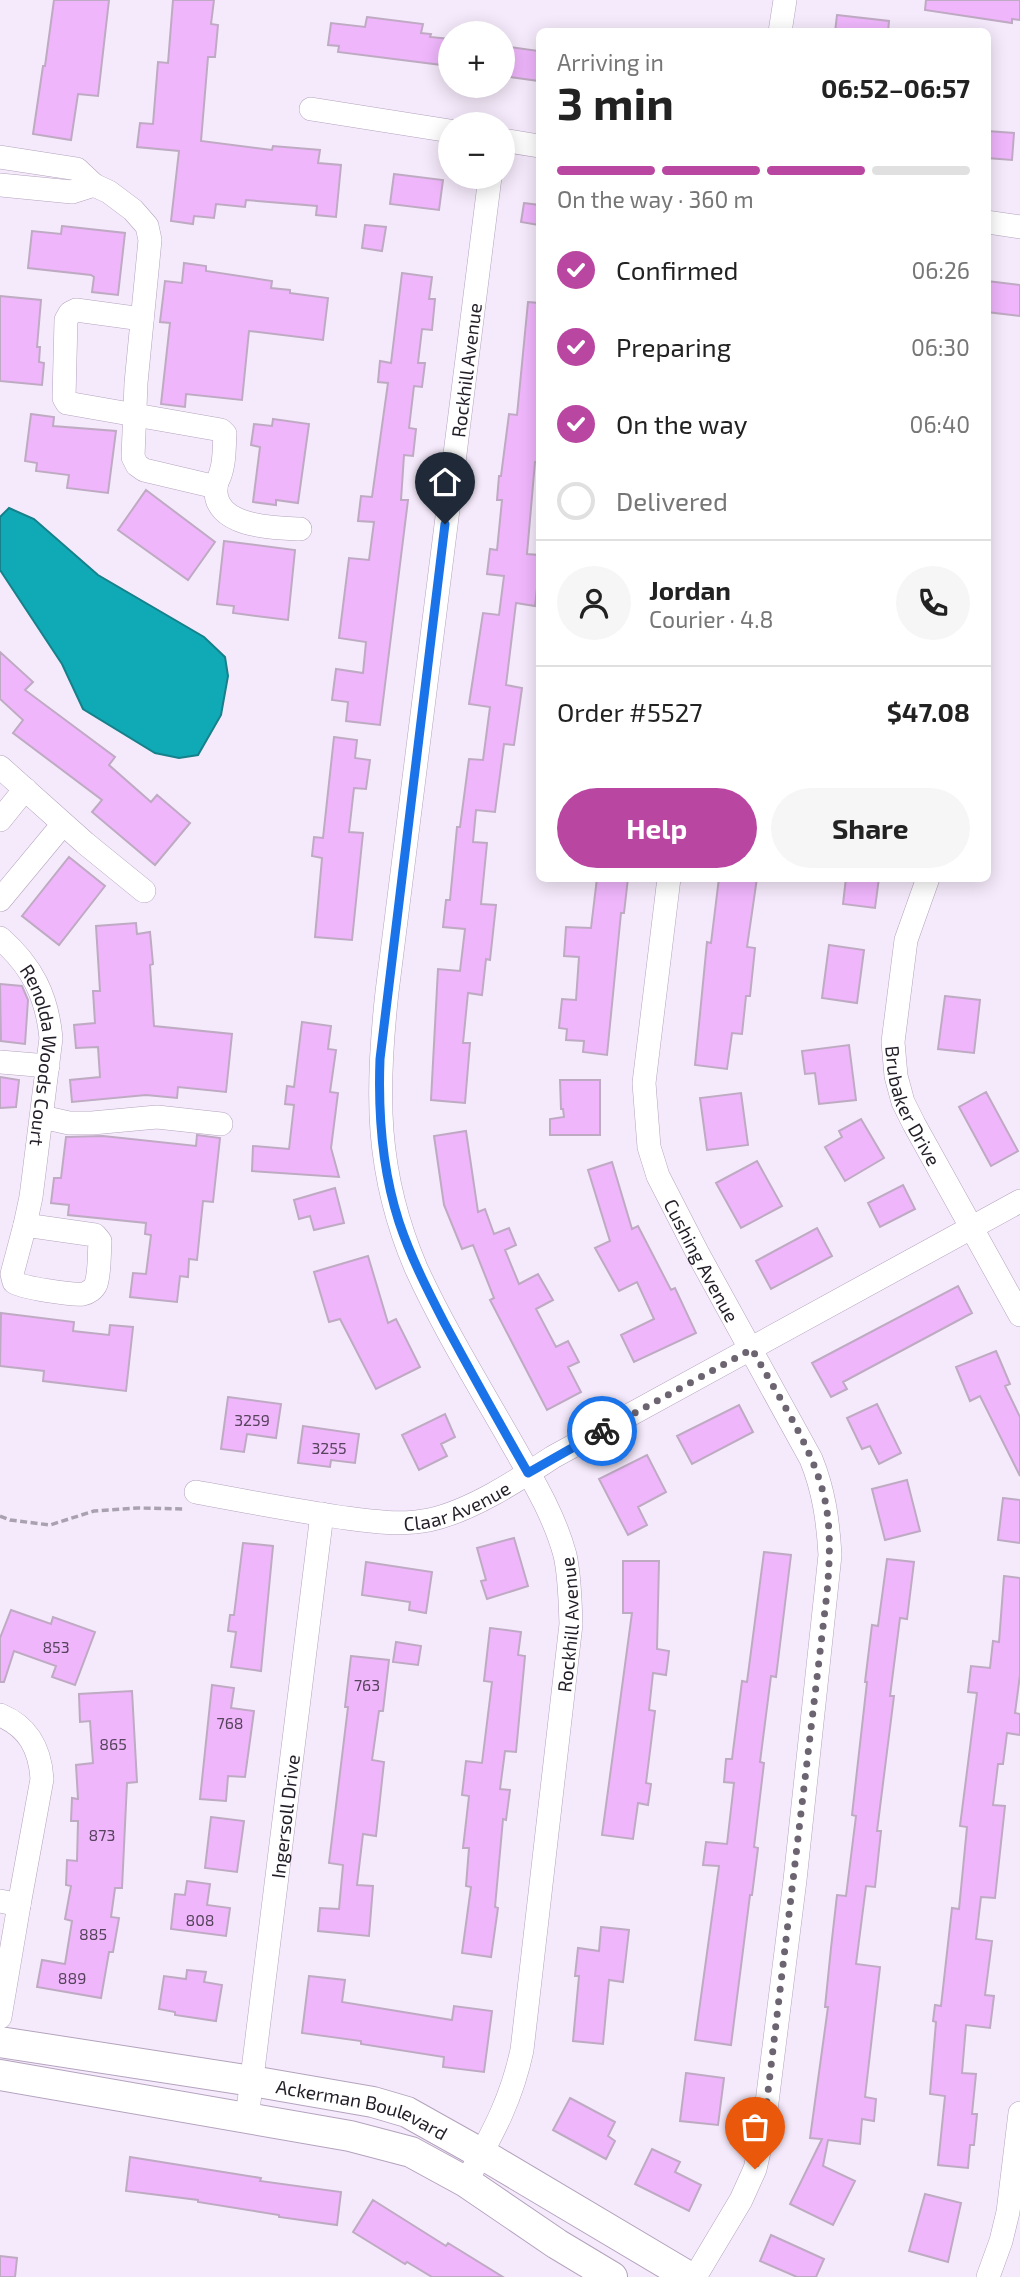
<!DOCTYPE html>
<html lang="en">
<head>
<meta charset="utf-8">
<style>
	:root { --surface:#fff; --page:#f6f6f6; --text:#222; --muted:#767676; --line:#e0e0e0; --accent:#b947a1 }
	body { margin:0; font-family:"Exo 2",sans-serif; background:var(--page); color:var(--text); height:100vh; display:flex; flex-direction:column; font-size:26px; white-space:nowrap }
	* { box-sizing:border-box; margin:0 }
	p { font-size:23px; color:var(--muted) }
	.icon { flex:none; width:38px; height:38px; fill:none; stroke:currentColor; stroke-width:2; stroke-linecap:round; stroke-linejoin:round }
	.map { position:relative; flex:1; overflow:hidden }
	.details { position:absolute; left:536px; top:28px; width:455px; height:854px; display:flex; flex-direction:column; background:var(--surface); border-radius:10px; box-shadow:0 4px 18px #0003 }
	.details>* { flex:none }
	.buttons { position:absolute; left:438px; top:21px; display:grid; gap:14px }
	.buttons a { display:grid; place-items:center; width:77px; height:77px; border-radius:50%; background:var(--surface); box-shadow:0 4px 18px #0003; font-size:35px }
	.pin { position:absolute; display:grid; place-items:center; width:60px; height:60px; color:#fff; margin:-72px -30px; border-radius:50% 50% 50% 0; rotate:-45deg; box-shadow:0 0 7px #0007 }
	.pin .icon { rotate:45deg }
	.courier { position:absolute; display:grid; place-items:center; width:70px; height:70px; margin:-35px; border:5px solid #1a73e8; border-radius:50%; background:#fff; color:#222; box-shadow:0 2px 9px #0007 }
	.headline em { font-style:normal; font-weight:700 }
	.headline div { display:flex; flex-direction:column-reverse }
	.headline { display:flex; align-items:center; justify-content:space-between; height:119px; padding:0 21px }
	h1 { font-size:46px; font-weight:700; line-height:52px }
	.bar { display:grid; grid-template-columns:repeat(4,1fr); gap:10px 7px; align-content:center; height:84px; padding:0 21px }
	.bar i { height:9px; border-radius:5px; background:var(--line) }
	.bar .active { background:var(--accent) }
	.bar p { grid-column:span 4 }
	.line { display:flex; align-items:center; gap:18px; padding:0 21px; border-top:2px solid var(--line) }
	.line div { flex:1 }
	.round { display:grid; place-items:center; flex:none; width:74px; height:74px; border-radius:37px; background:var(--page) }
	ol { padding:0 21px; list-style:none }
	li { display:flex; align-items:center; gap:21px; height:77px }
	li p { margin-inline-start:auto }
	li .icon { padding:7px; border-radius:50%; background:var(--accent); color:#fff; stroke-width:4 }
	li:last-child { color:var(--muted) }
	li i { width:38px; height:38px; border:4px solid var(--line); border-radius:50% }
	.button { display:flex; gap:14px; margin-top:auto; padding:14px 21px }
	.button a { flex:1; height:80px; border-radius:42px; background:var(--accent); color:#fff; font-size:28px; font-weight:700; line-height:80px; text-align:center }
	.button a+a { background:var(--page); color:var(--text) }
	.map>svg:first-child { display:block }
	.water { fill:#10aab6; stroke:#16808b; stroke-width:2 }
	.building { fill:#f0b6fc; stroke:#bfaac3; stroke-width:2 }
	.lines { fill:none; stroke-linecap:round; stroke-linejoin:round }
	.minor-casing { stroke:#b4a3be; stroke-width:24 }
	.tertiary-casing { stroke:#b4a3be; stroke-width:32 }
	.path { stroke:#aaa1b0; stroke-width:3.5; stroke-dasharray:7 3.5; stroke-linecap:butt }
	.minor { stroke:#fff; stroke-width:23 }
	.tertiary { stroke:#fff; stroke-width:30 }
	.done { stroke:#6c6571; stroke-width:7; stroke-dasharray:0 12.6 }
	.route { stroke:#1a73e8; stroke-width:9 }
	.labels { text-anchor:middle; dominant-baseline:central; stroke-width:7; stroke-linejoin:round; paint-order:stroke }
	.number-label { font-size:16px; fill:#56435c }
	.street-label { font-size:19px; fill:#231d27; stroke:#fff }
</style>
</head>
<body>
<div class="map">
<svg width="1020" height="2277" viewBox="0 0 1020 2277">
	<rect width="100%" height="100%" fill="#f5eafb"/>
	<path class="water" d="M9,508L34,519L98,575L204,637L225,657L228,676L221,715L198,755L179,758L155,753L83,709L62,664L0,570V517Z"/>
	<path class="building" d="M54,0H109L98,96L78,94L71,140L33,134L43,66H45Z
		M173,0H214L211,24L218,25L215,57H208L201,141L272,150L273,146L320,150L318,163L341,165L336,217L316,215L317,206L246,200L245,207L216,204L214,218L194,216L193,224L171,221L179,151L137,147L140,123L153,124L158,62L168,63Z
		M926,0H1020V20L1012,19V23L925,10Z
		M837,15L889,21L888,32H835Z
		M367,17L423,24L421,33L431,34L430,37L450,39V66L338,52L339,46L328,45L331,23L365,27Z
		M502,46L539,51V81L502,76Z
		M987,131L1014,133L1012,160L987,158Z
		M394,174L443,180L439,210L390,204Z
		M524,203L539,205V225L521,222Z
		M365,225L386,227L382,251L362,248Z
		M62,226L125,233L118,295L92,292L94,277L91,275L28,268L32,231L61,234Z
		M184,263L206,266V271L272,281L271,288L290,290V293L328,298L323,340L249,331L242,400L186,394L185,407L161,404L170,323L160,322L165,281L182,283Z
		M402,273L432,277L429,299H435L432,330L422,329L418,363H425L422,387L414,386L409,428L416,429L413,456L404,455L401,500H408L380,725L346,721L348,702L332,700L336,669L363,673L366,642L339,638L349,558L369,560L374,522L358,521L361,496L372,497L388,383L378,382L380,361L391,363Z
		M987,281L1020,285V316L987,312Z
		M0,296L41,300L37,347H40L39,362L44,363L42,385L0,381Z
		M528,302L539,303V462H535L527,554L539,555V570L535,606L516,603L506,685L522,688L514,745L504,744L495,812L476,810L473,842L487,843L481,904L496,905L490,960L486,959L482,995L468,993L463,1043H470L465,1103L431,1100L438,969L460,971L465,929L443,927L446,900H450L457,827H460L469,759L483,760L490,707L469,704L483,613L499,615L504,576L487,574L490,549L497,550L502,500H497L499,476H501L509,414L517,415Z
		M31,414L54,417L53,426L116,431L108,493L67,488L69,475L36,471L37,463L25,461Z
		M273,419L309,424L298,503L276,500V505L253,502L260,447L251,445L254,424L272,426Z
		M146,490L215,542L188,580L118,530Z
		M224,541L295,550L288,620L233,613L234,606L217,604Z
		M0,652L33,682L25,690L115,757L109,765L151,802L157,795L190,823L155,865L92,812L102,800L13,733L23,720L0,699Z
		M334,737L357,740L355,758L370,760L366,789L354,788L349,832L363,833L352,940L315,937L322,858L312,856L314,837L323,838Z
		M69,857L105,886L59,945L22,916Z
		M597,878H628L624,913H621L607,1055L583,1052L584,1041L566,1040L567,1029L559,1028L562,999L576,1000L579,957L564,956L566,927L591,928Z
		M719,878H757L747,947L755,948L750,996H746L742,1034L732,1033L727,1069L695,1065L707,942L711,943Z
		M846,878H879L875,908L843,904Z
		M136,923L137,934L150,932L153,964L150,965L154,1026L232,1034L226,1092L178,1087L177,1098L146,1095L72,1102L70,1080L100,1077L98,1047L76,1048L74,1025L95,1023L93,991H100L96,926Z
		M829,945L864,950L857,1003L822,998Z
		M0,984L22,986L28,1000L25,1044L1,1041Z
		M945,996L980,1000L974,1053L938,1049Z
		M302,1022L331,1026L328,1049L336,1050L330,1092L338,1093L331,1148L339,1177L252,1171L253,1146L289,1149L294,1105L285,1104L287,1086L294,1087Z
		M849,1045L856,1100L819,1104L815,1073L805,1074L802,1051Z
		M0,1077L19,1080L16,1107L0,1108Z
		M560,1080H600V1135H550V1119L564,1117L563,1109H561Z
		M986,1092L1018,1151L991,1166L959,1107Z
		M741,1093L748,1145L707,1150L700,1098Z
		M861,1119L884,1158L845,1181L825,1147L842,1137L839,1131Z
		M466,1131L478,1212L485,1209L494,1234L509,1228L516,1245L505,1250L519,1284L538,1274L553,1300L536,1309L556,1347L568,1341L579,1362L568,1367L581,1392L547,1410L490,1300L494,1298L473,1245L462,1249L444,1205L434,1136Z
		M197,1135L220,1138L213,1202L203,1201L197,1260L189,1259L188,1277L180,1276L177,1302L130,1297L133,1273L146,1274L151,1235L145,1234L146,1223L68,1215L69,1205L51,1203L54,1178H61L66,1137L103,1136L196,1146Z
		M757,1161L782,1206L741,1228L716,1183Z
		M612,1162L632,1229L638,1226L671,1290L675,1288L696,1333L634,1362L621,1335L654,1319L637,1282L619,1291L595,1248L610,1241L588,1170Z
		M903,1185L915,1209L880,1227L868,1203Z
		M335,1188L344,1223L314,1230L310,1216L299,1219L294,1200Z
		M817,1228L832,1256L771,1289L756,1261Z
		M368,1256L388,1323L396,1319L420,1367L376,1389L340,1319L329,1322L314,1272Z
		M958,1286L972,1313L843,1382L847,1389L831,1397L812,1363Z
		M1,1313L74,1322L73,1331L109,1335L110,1325L133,1327L126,1391L43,1381L44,1371L0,1366Z
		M996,1351L1010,1384L1005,1386L1020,1417V1476L980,1396L970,1401L956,1367Z
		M228,1397L281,1404L276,1438L247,1434L244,1452L221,1449Z
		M877,1404L901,1453L879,1464L870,1446L862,1449L847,1418Z
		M739,1405L753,1432L692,1464L677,1436Z
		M445,1414L455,1437L441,1444L447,1456L419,1470L402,1435Z
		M303,1426L359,1434L355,1463L331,1460L330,1467L298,1463Z
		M647,1455L666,1492L638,1507L647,1525L628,1535L599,1479Z
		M907,1480L920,1531L885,1540L872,1489Z
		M1003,1498L1020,1500V1543L998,1540Z
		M514,1538L528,1586L487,1599L481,1581L486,1580L477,1548Z
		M243,1543L273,1546L261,1671L231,1667L236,1632L228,1631L230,1615H234Z
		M764,1552L791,1555L776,1677L771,1676L760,1762L764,1763L754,1847L758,1848L752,1895H750L731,2045L695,2040L719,1866L703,1865L706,1842L727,1844L734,1783L724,1782L726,1759H732L742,1681L747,1682Z
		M887,1559L914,1562L907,1619L900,1618L890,1696H894L877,1831H881L875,1887L866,1886L856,1964L880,1967L865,2097L876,2099L874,2121L862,2119L860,2144L828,2140L823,2166L855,2181L833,2225L790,2204L822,2139L810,2138L828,2007H825L831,1948L837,1895L846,1896L856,1816L852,1815L867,1682H865L872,1625L878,1626Z
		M623,1561H659L657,1649L669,1651L666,1675L653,1673L649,1710L655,1711L646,1783L651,1784L648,1805L638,1803L633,1839L602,1835L632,1613H623Z
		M366,1562L432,1572L426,1613L409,1610L410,1602L362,1595Z
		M1004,1576L1020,1578V1675L1015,1713L1020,1714V1735L1007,1733L1003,1764H998L993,1805L1005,1806L995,1898L981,1897L976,1939L992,1941L985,1995L994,1996L990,2028L966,2025L962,2073L976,2074L972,2114H977L974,2145H970L968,2168L938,2165L945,2096L930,2094L936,2022L933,2021L935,2005L941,2006L952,1908L959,1909L967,1827L960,1826L977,1693L968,1692L971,1666L990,1668L993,1641L999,1642Z
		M11,1610L51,1624L53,1617L95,1632L75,1685L52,1677L56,1666L14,1651L4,1682H0V1638Z
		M490,1628L521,1632L518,1655L525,1656L516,1752L505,1751L500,1789L510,1790L506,1820L503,1819L495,1907L498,1908L491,1957L462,1953L471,1887L466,1886L469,1848H463L469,1796L462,1795L466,1761L482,1763L492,1682L484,1681Z
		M396,1642L421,1646L418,1665L393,1662Z
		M351,1656L389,1660L383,1711H379L372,1760L384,1762L376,1836L363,1834L357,1885L373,1886L369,1936L318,1931L320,1908L339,1909L343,1865L329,1863L348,1707H345Z
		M212,1685L234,1688L231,1708L254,1711L245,1777L228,1776L226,1801L200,1799Z
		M132,1691L137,1782L127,1783L122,1888H115L111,1917L119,1918L113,1952H109L101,1998L37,1987L42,1960L65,1964L72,1921L65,1919L71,1886L66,1885L67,1860L77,1861L78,1821H71L72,1798L78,1799L76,1765L93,1763L90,1721L80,1722L79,1694Z
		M211,1817L244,1821L237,1872L205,1868Z
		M187,1881L210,1884L207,1905L230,1908L226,1936L171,1929L175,1894L185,1895Z
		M601,1927L629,1930L623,1982L609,1980L603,2044L573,2041L579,1976H575L578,1948L599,1951Z
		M187,1970L206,1972L204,1982L222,1985L216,2021L175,2015V2012L159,2009L164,1976L186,1979Z
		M309,1976L345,1980L342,2002L452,2020L454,2006L492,2011L484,2072L443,2067L444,2057L361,2044V2041L302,2033Z
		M686,2073L724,2078L718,2125L680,2121Z
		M570,2098L615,2122L608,2136L615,2141L606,2159L553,2130Z
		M652,2149L680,2162L675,2172L701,2185L689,2211L635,2184Z
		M130,2157L261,2178L260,2181L341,2192L337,2225L279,2217V2215L198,2202V2200L126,2191Z
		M925,2194L961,2203L948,2262L909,2251Z
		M373,2200L446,2246L448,2243L503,2277H432L407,2262L405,2264L353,2232Z
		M771,2235L824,2259L816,2277H797L760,2261Z
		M0,2256L17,2258L15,2277H0Z"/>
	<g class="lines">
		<defs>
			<g id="minor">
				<path d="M780,32L785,0"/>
				<path d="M311,109L450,131"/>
				<path d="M502,140L539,146"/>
				<path d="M0,157L77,169L94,185L109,192L133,210L147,226L150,240L136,383L133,457L137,465L144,470L216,487"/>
				<path d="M0,185L72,192L94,185"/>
				<path d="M987,222L1020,227"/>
				<path d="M142,319L76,310L70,313L66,320L64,398L67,403L221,430L225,434C224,446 225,460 221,472C220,477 216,482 216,488C213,527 273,528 300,529"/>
				<path d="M0,767L85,843L144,891"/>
				<path d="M0,820L25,789"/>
				<path id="s1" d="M669,878L644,1083L649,1147L658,1176L697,1252L811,1459C824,1491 828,1521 830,1555L795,1880L763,2134L755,2169L741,2200L695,2277"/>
				<path id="s2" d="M928,878L906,940L893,1042L896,1076L903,1102L914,1124L1020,1315"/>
				<path d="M0,900L63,824"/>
				<path id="s3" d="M0,938C32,966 47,996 51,1038L31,1197L25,1225"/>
				<path d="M0,1062L48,1066"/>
				<path d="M42,1117L69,1123H92L157,1117L221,1124"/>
				<path d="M25,1225L95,1235L100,1241C99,1254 100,1272 96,1284C94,1289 88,1293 83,1294C72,1295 22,1288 14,1282L12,1274Z"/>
				<path id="s4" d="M196,1492C244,1501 291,1510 339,1517C369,1521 399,1526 429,1520C471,1511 518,1480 553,1457L1020,1201"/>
				<path d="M0,1715C29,1727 40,1749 42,1779L19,1905L0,1901"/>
				<path d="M0,2017L19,1905"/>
				<path id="s5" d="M247,2118L322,1514"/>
				<path id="s6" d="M466,2182C491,2136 511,2102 522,2050L571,1624C570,1601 570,1577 565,1555C554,1514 531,1477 510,1440C478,1384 443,1327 416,1268C375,1172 376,1092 387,992L490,177"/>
				<path d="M988,2277L1001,2241L1008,2212L1020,2113"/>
			</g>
			<g id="tertiary">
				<path id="s7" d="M0,2042L252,2081L373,2102L407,2112L482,2154L689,2277"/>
				<path d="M0,2075L350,2136L411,2152L466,2182L557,2244L612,2277"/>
			</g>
		</defs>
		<use href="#minor" class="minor-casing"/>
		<use href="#tertiary" class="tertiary-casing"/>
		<path class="path" d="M0,1516L10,1520L50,1525L94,1511L138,1508L183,1509"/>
		<use href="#minor" class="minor"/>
		<use href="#tertiary" class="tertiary"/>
	</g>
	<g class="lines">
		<path class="done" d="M602,1431L752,1349C774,1389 808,1441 821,1485C832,1520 830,1557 827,1593L763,2134L755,2169"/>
		<path class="route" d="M445,524L380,1059C378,1113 382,1170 399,1222C411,1258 428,1291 445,1324C472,1374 500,1424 528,1473L602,1431"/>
	</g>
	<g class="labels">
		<g class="number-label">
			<text x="252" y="1419">3259</text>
			<text x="329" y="1447">3255</text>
			<text x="56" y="1646">853</text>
			<text x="367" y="1684">763</text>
			<text x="230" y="1722">768</text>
			<text x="113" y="1743">865</text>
			<text x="102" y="1834">873</text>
			<text x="200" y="1919">808</text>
			<text x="93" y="1933">885</text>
			<text x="72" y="1977">889</text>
		</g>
		<g class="street-label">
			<text stroke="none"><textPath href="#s6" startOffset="1874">Rockhill Avenue</textPath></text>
			<text stroke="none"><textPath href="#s3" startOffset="131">Renolda Woods Court</textPath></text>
			<text stroke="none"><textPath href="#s2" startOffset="236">Brubaker Drive</textPath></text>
			<text stroke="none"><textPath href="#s1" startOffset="396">Cushing Avenue</textPath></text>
			<text stroke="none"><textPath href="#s4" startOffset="266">Claar Avenue</textPath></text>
			<text stroke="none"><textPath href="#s6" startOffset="572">Rockhill Avenue</textPath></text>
			<text stroke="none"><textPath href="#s5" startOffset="304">Ingersoll Drive</textPath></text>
			<text stroke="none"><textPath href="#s7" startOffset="369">Ackerman Boulevard</textPath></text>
		</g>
	</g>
</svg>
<div class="buttons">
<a>+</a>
<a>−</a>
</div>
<div class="pin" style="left:755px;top:2169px;background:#ea580c"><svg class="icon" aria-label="bag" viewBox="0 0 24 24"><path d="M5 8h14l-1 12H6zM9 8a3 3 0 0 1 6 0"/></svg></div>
<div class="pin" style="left:445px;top:524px;background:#1f2937"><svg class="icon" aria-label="home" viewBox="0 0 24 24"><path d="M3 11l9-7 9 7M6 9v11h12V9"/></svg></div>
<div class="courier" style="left:602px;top:1431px"><svg class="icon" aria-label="bike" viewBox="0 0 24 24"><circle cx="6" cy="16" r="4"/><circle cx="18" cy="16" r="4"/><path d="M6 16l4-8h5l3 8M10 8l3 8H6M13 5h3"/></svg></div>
<section class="details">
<div class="headline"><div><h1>3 min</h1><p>Arriving in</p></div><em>06:52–06:57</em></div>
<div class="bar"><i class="active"></i><i class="active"></i><i class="active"></i><i></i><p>On the way · 360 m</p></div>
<ol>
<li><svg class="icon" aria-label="check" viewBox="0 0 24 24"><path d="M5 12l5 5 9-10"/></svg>Confirmed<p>06:26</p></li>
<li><svg class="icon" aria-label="check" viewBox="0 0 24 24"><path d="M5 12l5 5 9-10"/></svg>Preparing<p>06:30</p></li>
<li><svg class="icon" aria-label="check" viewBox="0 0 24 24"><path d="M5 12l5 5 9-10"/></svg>On the way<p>06:40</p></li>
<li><i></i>Delivered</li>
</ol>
<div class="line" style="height:126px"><a class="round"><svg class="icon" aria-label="person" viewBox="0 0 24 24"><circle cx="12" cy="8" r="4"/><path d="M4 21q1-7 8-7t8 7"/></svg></a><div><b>Jordan</b><p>Courier · 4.8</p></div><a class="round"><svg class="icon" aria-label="phone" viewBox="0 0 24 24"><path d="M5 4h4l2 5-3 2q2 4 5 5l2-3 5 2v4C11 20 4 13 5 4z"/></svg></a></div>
<div class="line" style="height:91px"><div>Order #5527</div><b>$47.08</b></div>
<div class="button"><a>Help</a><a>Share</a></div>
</section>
</div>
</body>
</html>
